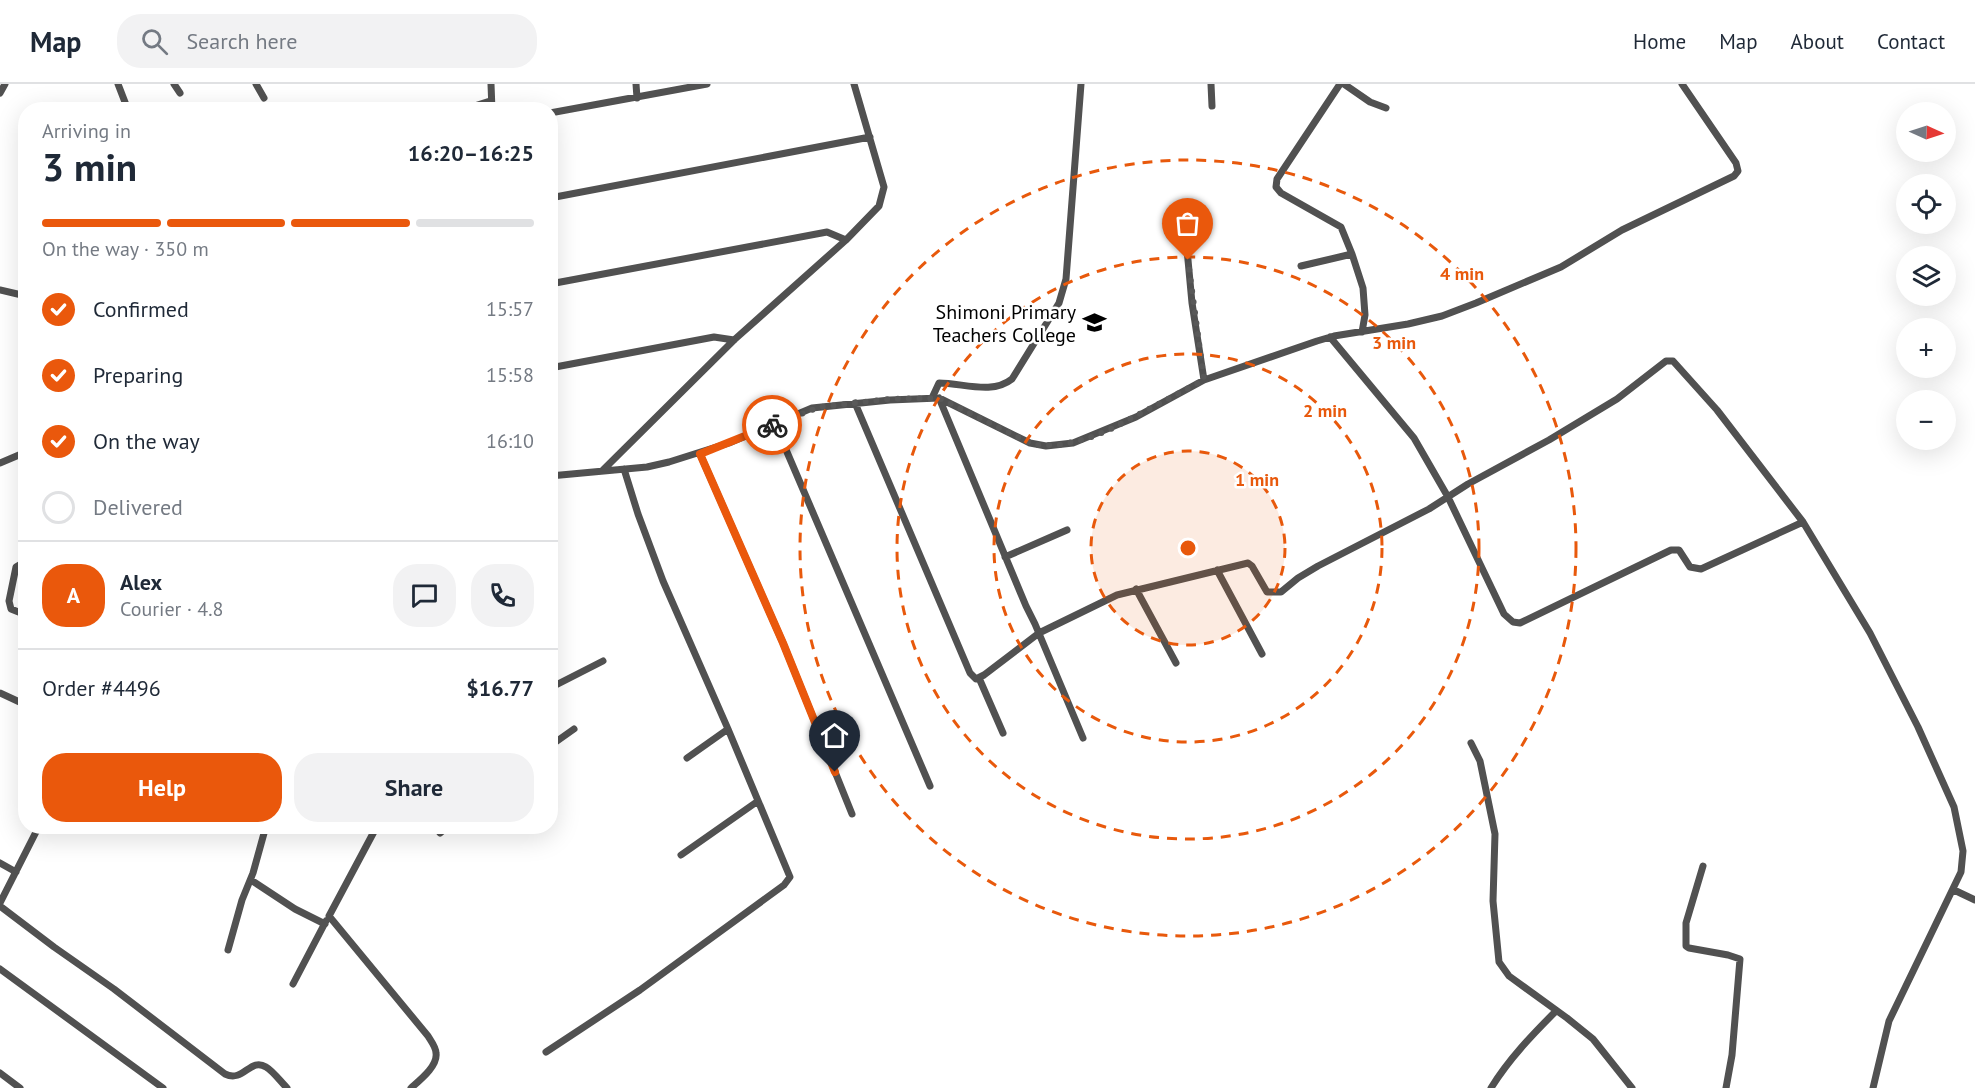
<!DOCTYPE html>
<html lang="en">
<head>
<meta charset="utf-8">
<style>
	:root { --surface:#fff; --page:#f2f2f3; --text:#1f2937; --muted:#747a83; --line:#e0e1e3; --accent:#ea580c }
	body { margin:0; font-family:"PT Sans",sans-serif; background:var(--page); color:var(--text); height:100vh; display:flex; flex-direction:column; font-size:22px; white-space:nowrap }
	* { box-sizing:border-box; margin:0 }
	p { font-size:20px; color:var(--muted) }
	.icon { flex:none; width:33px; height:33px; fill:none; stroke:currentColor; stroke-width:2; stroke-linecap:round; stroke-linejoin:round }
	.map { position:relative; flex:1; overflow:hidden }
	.drawer { position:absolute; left:18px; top:18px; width:540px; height:732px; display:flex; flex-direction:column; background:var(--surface); border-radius:24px; box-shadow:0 6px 24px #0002 }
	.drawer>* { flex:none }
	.needle { width:39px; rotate:93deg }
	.tools { position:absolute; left:1896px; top:18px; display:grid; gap:12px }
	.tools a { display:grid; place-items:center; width:60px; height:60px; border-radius:50%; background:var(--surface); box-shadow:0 6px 24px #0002; font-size:30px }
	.pin { position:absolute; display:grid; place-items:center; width:51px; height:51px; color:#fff; margin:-62px -26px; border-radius:50% 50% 50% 0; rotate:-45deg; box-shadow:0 0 6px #0007 }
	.pin .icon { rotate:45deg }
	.courier { position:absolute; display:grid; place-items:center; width:60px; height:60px; margin:-30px; border:4px solid #ea580c; border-radius:50%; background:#fff; color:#222; box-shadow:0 2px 8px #0007 }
	.headline em { font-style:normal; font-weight:700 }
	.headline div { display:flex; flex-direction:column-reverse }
	.headline { display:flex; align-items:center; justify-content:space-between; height:102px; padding:0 24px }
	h1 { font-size:39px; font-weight:700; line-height:45px }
	.bar { display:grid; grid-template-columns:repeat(4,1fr); gap:9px 6px; align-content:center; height:72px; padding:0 24px }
	.bar i { height:8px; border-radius:4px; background:var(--line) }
	.bar .current { background:var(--accent) }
	.bar p { grid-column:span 4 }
	.line { display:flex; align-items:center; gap:15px; padding:0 24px; border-top:2px solid var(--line) }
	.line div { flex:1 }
	.round { display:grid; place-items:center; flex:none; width:63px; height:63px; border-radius:24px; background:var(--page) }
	ol { padding:0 24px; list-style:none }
	li { display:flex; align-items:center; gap:18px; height:66px }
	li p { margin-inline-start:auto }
	li .icon { padding:6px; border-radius:50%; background:var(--accent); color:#fff; stroke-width:4 }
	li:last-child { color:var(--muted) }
	li i { width:33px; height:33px; border:3px solid var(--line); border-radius:50% }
	.action { display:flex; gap:12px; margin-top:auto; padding:12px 24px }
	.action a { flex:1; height:69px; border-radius:24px; background:var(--accent); color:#fff; font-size:24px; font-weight:700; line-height:69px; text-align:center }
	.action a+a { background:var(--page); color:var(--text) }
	header { display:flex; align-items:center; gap:36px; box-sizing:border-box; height:84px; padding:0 30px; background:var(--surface); border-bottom:2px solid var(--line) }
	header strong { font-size:28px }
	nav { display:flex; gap:33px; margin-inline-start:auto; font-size:21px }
	.search { width:420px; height:54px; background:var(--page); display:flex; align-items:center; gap:15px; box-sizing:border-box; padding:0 21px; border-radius:24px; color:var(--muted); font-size:22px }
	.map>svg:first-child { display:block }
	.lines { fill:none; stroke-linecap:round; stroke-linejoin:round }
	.street { stroke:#515151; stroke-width:7 }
	.done { stroke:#595959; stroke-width:6; stroke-dasharray:0 10.8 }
	.route { stroke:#ea580c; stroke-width:8 }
	.ring { fill:none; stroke:#e8590c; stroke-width:3; stroke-dasharray:10 8 }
	.labels { text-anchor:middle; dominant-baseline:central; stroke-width:5; stroke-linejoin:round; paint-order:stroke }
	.poi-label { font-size:20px; fill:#000; stroke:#fff; text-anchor:end }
	.centre { fill:#e8590c; stroke:#fff; stroke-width:3 }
	.ring-label { font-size:18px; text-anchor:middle; font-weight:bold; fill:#e8590c; stroke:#fff; stroke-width:5; stroke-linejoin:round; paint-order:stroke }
</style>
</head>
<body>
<header>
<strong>Map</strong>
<div class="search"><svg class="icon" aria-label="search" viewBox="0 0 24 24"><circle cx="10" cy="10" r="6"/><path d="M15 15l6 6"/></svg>Search here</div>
<nav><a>Home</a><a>Map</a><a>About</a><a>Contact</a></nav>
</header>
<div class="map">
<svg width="1975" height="1004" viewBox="0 0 1975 1004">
	<rect width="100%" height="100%" fill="#fff"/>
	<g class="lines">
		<path class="street" d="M118,0L128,26
			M174,0L180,9
			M256,0L264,14
			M491,0L492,26
			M636,0L637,14
			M1211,0L1212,22
			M1340,0L1277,95L1276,103L1281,109L1341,143L1352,170L1363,204L1365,231L1362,248
			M1344,0L1370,18L1386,24
			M0,9L5,0
			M462,26L490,17
			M550,29L707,0
			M550,114L870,53
			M1184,133L1192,219L1204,296
			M1301,182L1352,170
			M550,200L827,148L846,156
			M0,206L26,212
			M1330,253L1414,354L1448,413L1504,530L1513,538L1520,539L1671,466H1679L1690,483L1701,485L1803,438
			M550,284L714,253L734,256
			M932,314L939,299C963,299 992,311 1012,295L1059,219L1066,195L1081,0
			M939,314L1026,522L1035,540L1083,654
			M855,319L970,589L976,595L984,591L1039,549L1117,511L1248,479L1252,482L1267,508H1281L1298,494L1318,482L1429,425L1468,400L1549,356L1617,315L1666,277H1673L1717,326L1803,438L1870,549L1918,643L1954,723L1963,767L1961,788L1889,937L1873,1004
			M775,340L930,702
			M700,370L783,559L852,730
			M0,379L26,368
			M602,387L734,256L846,156L879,122L884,103L854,0
			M550,392L647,383L669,378L729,359L812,324L890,316L939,314L1030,359L1046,362L1073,359L1136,333L1204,296L1317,257L1334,252L1408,240L1442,232L1476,219L1561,183L1622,146L1734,92L1738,87L1736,79L1682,0
			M1005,473L1067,446
			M26,477L16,483L9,517L11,525L26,531
			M1217,486L1262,570
			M1136,505L1176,579
			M979,594L1003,649
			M550,604L603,577
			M0,609L26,621
			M1471,659L1480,677L1495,750L1493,817L1499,878L1509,892L1567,934L1593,955L1632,1004
			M550,662L574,645
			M687,674L728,645
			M377,742L329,832L428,952C431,957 436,963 436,969C438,982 420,996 411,1004
			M440,749L448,742
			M681,771L758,717
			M0,779L16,788
			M1703,782L1686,839V862L1689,864L1728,871L1740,875L1732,971L1726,1004
			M251,796L295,825L325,840
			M1954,806L1975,816
			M0,819L39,742
			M0,822L54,863L114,905L225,990C244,999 250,973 266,983C273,987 281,998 287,1004
			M228,866L242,816L253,789L266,742
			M0,885L163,1004
			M293,900L326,837
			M546,968L640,906L784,801L790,793L728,645L663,497L638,430L624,385
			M0,989L20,1004
			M1491,1004C1509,975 1532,951 1556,927"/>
	</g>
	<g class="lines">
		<path class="done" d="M772,341L820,323L890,315L939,314L1030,359L1038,361H1059L1086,355L1109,346L1204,296L1188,176"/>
		<path class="route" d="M772,341L700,370L783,559L835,688"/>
	</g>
	<circle cx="1188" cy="464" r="97" fill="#e8590c" fill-opacity=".12"/>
	<g class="ring">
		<circle cx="1188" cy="464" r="97"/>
		<circle cx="1188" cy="464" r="194"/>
		<circle cx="1188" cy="464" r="291"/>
		<circle cx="1188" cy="464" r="388"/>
	</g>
	<defs>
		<symbol id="school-bare" viewBox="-9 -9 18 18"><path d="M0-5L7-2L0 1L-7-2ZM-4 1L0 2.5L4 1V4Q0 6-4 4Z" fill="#000" stroke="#fff" stroke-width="2.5" paint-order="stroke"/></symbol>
	</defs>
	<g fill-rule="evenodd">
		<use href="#school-bare" x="1078" y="222" width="33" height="33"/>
	</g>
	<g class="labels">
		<g class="poi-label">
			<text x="1076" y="228">Shimoni Primary<tspan x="1076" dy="23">Teachers College</tspan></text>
		</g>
	</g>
	<circle cx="1188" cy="464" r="9" class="centre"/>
	<g class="ring-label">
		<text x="1462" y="196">4 min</text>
		<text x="1394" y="265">3 min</text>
		<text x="1325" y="333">2 min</text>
		<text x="1257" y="402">1 min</text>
	</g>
</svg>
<div class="tools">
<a><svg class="needle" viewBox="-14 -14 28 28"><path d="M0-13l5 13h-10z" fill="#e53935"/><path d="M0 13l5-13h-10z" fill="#747a83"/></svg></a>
<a><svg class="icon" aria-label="locate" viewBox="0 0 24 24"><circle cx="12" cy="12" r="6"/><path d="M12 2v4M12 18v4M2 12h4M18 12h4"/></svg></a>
<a><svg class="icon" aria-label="layers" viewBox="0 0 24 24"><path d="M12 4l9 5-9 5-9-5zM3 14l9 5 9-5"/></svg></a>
<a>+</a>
<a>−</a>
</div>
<div class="pin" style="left:1188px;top:176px;background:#ea580c"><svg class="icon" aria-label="bag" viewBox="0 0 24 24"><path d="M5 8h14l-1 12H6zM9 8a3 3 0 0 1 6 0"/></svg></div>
<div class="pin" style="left:835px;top:688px;background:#1f2937"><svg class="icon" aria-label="home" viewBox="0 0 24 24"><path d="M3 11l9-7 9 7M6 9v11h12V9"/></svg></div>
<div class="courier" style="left:772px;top:341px"><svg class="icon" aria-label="bike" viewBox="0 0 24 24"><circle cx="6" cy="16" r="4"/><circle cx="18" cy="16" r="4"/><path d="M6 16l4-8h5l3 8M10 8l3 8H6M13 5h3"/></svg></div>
<section class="drawer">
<div class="headline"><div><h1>3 min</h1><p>Arriving in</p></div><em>16:20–16:25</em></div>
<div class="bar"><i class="current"></i><i class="current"></i><i class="current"></i><i></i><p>On the way · 350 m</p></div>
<ol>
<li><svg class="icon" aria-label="check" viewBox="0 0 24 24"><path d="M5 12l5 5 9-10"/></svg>Confirmed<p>15:57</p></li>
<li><svg class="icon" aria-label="check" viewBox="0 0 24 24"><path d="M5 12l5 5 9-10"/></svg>Preparing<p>15:58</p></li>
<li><svg class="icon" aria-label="check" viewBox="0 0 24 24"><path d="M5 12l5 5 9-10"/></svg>On the way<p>16:10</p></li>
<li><i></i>Delivered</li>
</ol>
<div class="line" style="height:108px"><b class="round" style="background:var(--accent);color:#fff">A</b><div><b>Alex</b><p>Courier · 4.8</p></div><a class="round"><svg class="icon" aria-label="chat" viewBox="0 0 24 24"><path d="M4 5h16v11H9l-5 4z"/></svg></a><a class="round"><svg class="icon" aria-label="phone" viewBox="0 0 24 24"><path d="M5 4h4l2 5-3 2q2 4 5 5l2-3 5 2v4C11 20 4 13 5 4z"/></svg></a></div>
<div class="line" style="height:78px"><div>Order #4496</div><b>$16.77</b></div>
<div class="action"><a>Help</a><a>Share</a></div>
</section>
</div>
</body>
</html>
